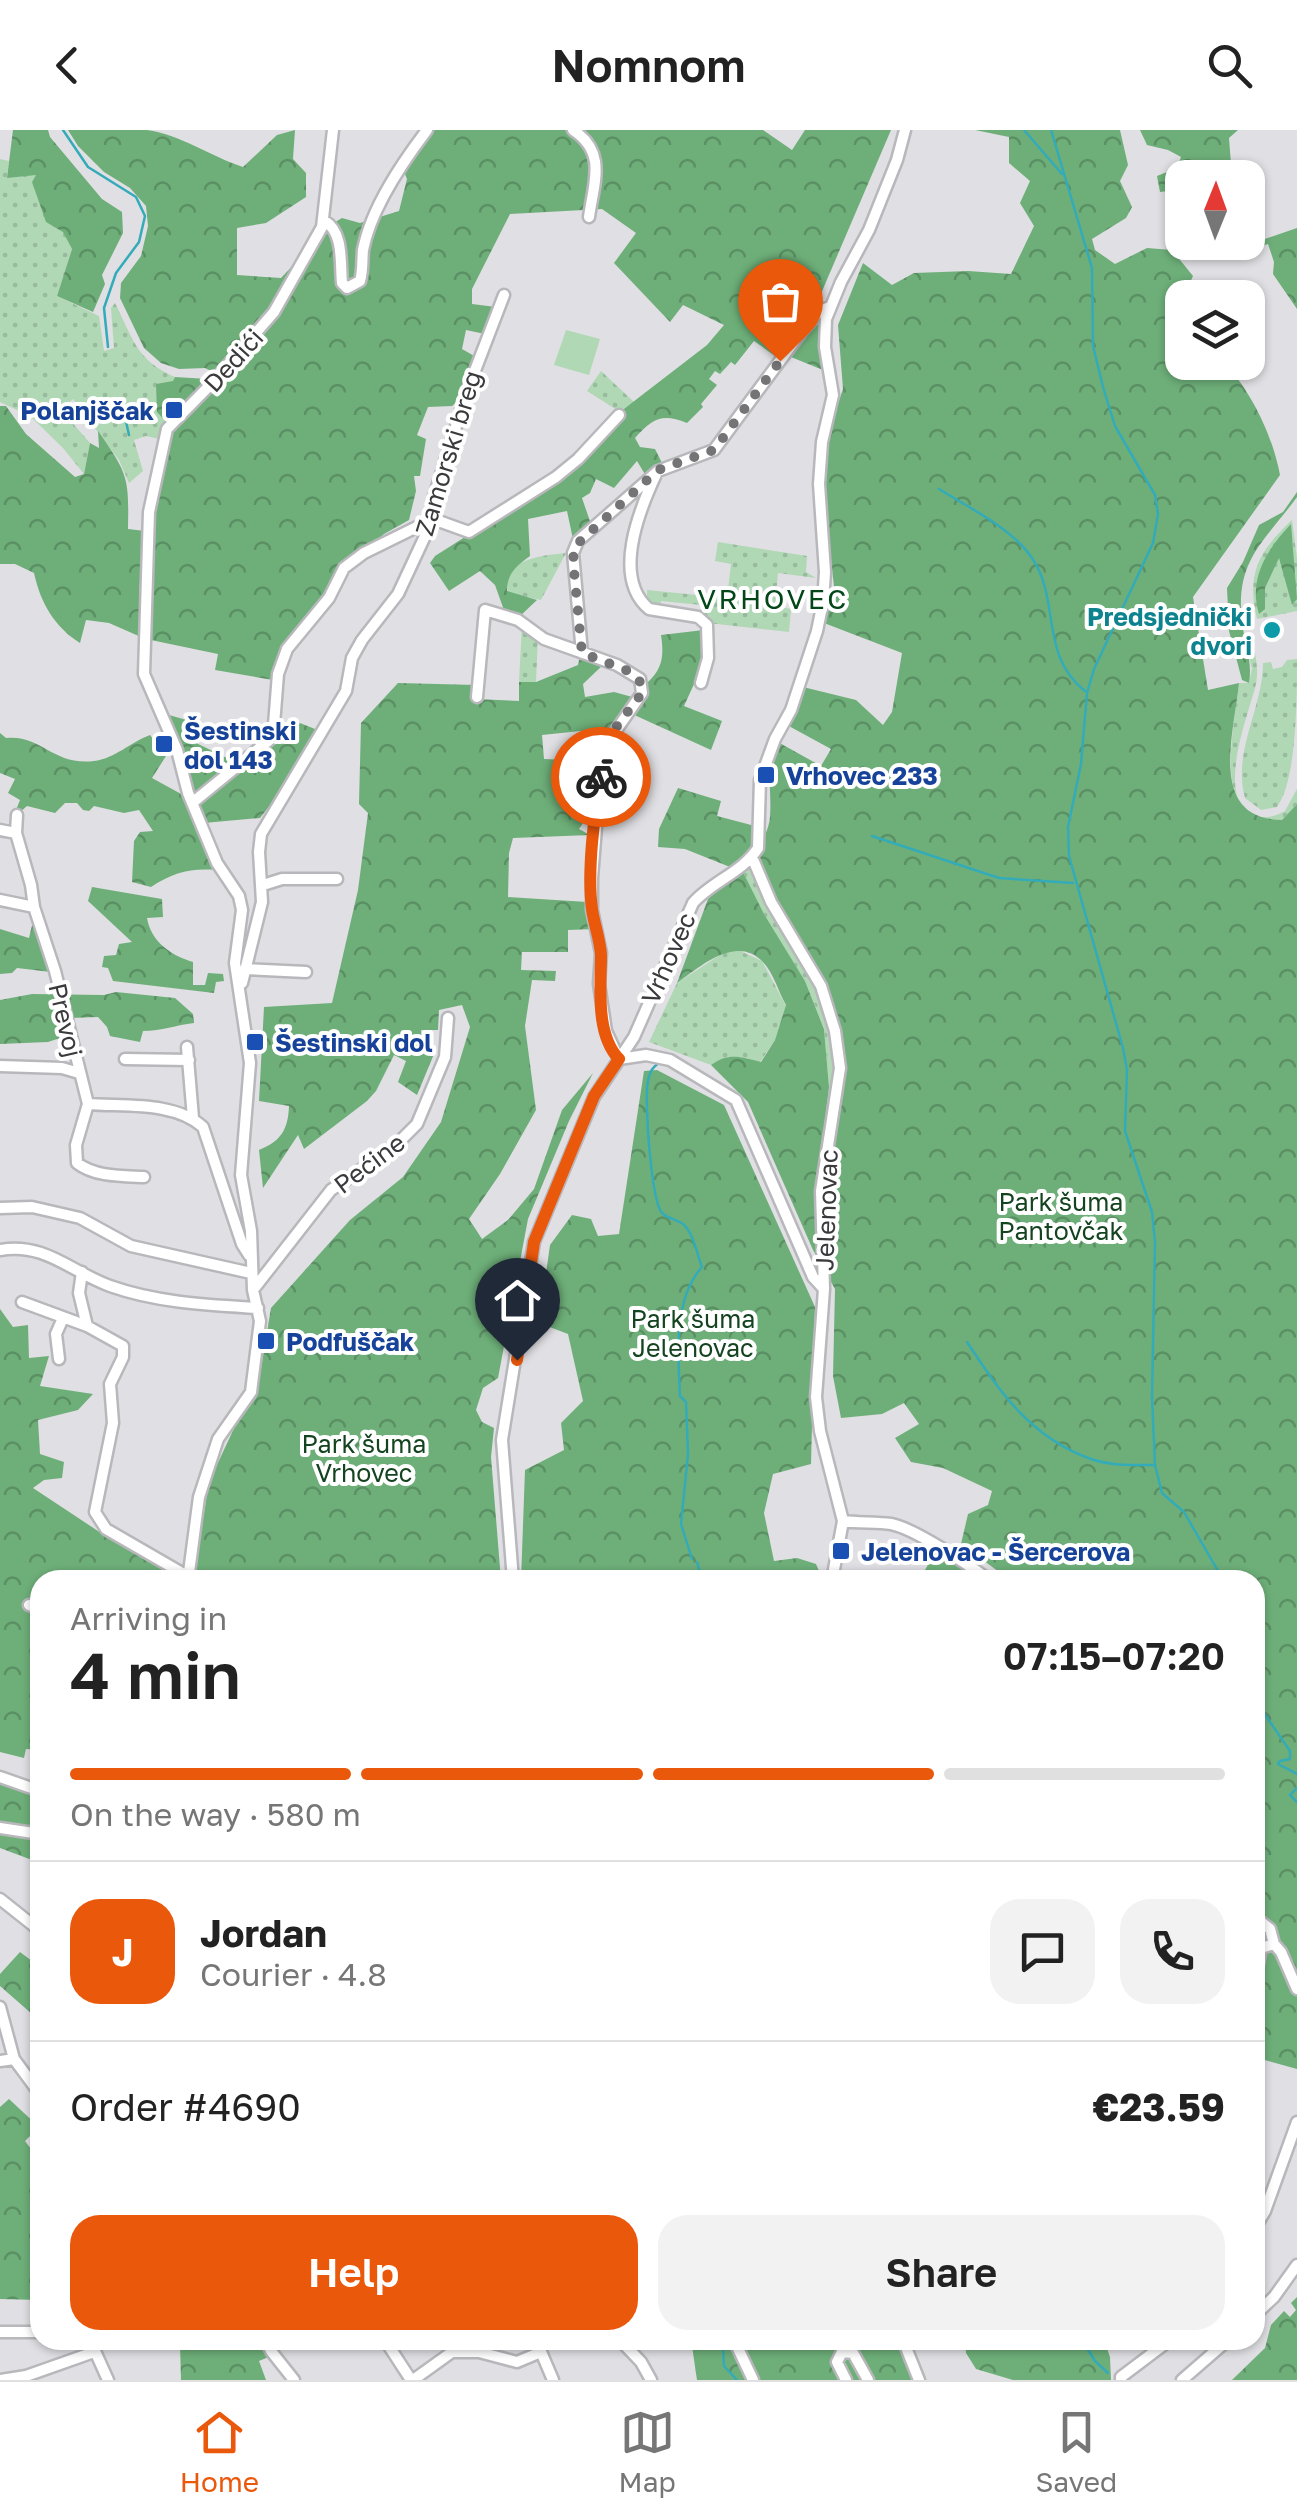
<!DOCTYPE html>
<html lang="en">
<head>
<meta charset="utf-8">
<style>
	:root { --surface:#fff; --page:#f2f2f2; --text:#222; --muted:#767676; --line:#e0e0e0; --accent:#ea580c }
	body { margin:0; font-family:"Golos Text",sans-serif; background:var(--page); color:var(--text); height:100vh; display:flex; flex-direction:column; font-size:38px; white-space:nowrap }
	* { box-sizing:border-box; margin:0 }
	p { font-size:32px; color:var(--muted) }
	.icon { flex:none; width:55px; height:55px; fill:none; stroke:currentColor; stroke-width:2; stroke-linecap:round; stroke-linejoin:round }
	.map { position:relative; flex:1; overflow:hidden }
	.side { position:absolute; left:30px; top:1440px; width:1235px; height:780px; display:flex; flex-direction:column; background:var(--surface); border-radius:30px; box-shadow:0 2px 8px #0004 }
	.side>* { flex:none }
	.needle { width:65px; rotate:1deg }
	.buttons { position:absolute; left:1165px; top:30px; display:grid; gap:20px }
	.buttons a { display:grid; place-items:center; width:100px; height:100px; border-radius:20px; background:var(--surface); box-shadow:0 2px 8px #0004; font-size:50px }
	.pin { position:absolute; display:grid; place-items:center; width:85px; height:85px; color:#fff; margin:-102px -42px; border-radius:50% 50% 50% 0; rotate:-45deg; box-shadow:0 0 10px #0007 }
	.pin .icon { rotate:45deg }
	.courier { position:absolute; display:grid; place-items:center; width:100px; height:100px; margin:-50px; border:8px solid #ea580c; border-radius:50%; background:#fff; color:#222; box-shadow:0 2px 12px #0007 }
	.head em { font-style:normal; font-weight:600 }
	.head div { display:flex; flex-direction:column-reverse }
	.head { display:flex; align-items:center; justify-content:space-between; height:170px; padding:0 40px }
	h1 { font-size:65px; font-weight:600; line-height:75px }
	.bar { display:grid; grid-template-columns:repeat(4,1fr); gap:15px 10px; align-content:center; height:120px; padding:0 40px }
	.bar i { height:12px; border-radius:8px; background:var(--line) }
	.bar .active { background:var(--accent) }
	.bar p { grid-column:span 4 }
	.line { display:flex; align-items:center; gap:25px; padding:0 40px; border-top:2px solid var(--line) }
	.line div { flex:1 }
	.round { display:grid; place-items:center; flex:none; width:105px; height:105px; border-radius:30px; background:var(--page) }
	.action { display:flex; gap:20px; margin-top:auto; padding:20px 40px }
	.action a { flex:1; height:115px; border-radius:30px; background:var(--accent); color:#fff; font-size:40px; font-weight:600; line-height:115px; text-align:center }
	.action a+a { background:var(--page); color:var(--text) }
	header { display:flex; justify-content:space-between; align-items:center; height:130px; padding:0 40px; background:var(--surface); font-size:45px; font-weight:600 }
	.dock { display:flex; justify-content:space-around; align-items:center; height:140px; border-top:2px solid var(--line); background:var(--surface); font-size:28px; color:var(--muted) }
	.dock a { display:grid; justify-items:center; gap:5px }
	.dock .active { color:var(--accent) }
	.map>svg:first-child { display:block }
	.grass { fill:url(#grass-dots) }
	.forest { fill:url(#forest-crowns) }
	.pitch { fill:#b0d8b5 }
	.lines { fill:none; stroke-linecap:round; stroke-linejoin:round }
	.stream { stroke:#34abb8; stroke-width:2.5 }
	.minor-casing { stroke:#b8b7bb; stroke-width:15 }
	.minor { stroke:#fff; stroke-width:10 }
	.done { stroke:#747376; stroke-width:10; stroke-dasharray:0 18 }
	.route { stroke:#ea580c; stroke-width:12 }
	.transit-dot { fill:#1a4fb4; stroke:#fff; stroke-width:4 }
	.culture-dot { fill:#0f9aa8; stroke:#fff; stroke-width:4 }
	.labels { text-anchor:middle; dominant-baseline:central; stroke-width:8; stroke-linejoin:round; paint-order:stroke }
	.street-label { font-size:25px; fill:#3a393b; stroke:#fff }
	.transit-label { font-size:25px; font-weight:bold; fill:#164399; stroke:#fff; text-anchor:start }
	.culture-label { font-size:25px; font-weight:bold; fill:#0d838f; stroke:#fff; text-anchor:end }
	.park-label { font-size:25px; fill:#13431f; stroke:#fff }
	.neighbourhood-label { font-size:28px; letter-spacing:2.5px; fill:#024718; stroke:#fff }
</style>
</head>
<body>
<header><svg class="icon" aria-label="back" viewBox="0 0 24 24"><path d="M15 5l-7 7 7 7"/></svg>Nomnom<svg class="icon" aria-label="search" viewBox="0 0 24 24"><circle cx="10" cy="10" r="6"/><path d="M15 15l6 6"/></svg></header>
<div class="map">
<svg width="1297" height="2250" viewBox="0 0 1297 2250">
	<defs>
		<pattern id="grass-dots" width="8" height="8" patternUnits="userSpaceOnUse" patternTransform="scale(2.5)"><rect width="8" height="8" fill="#b0d8b5"/><path d="M2 2h.1M6 6h.1" fill="none" stroke="#98ba9d" stroke-width="1.8" stroke-linecap="round"/></pattern>
		<pattern id="forest-crowns" width="20" height="18" patternUnits="userSpaceOnUse" patternTransform="scale(2.5)"><rect width="20" height="18" fill="#6eaf79"/><path d="M2 6a3 3 0 1 1 6 0M12 15a3 3 0 1 1 6 0" fill="none" stroke="#5b8f64"/></pattern>
	</defs>
	<rect width="100%" height="100%" fill="#e0dfe3"/>
	<path class="grass" d="M0,29L9,31L7,47L37,44L72,119L57,166L99,186L104,221L114,218L111,178L115,173C132,206 136,231 175,247L167,293L159,309L146,306L134,310L143,341L129,353L119,330L73,269L61,280L90,313L84,344L63,318L28,284V276L17,280L0,272Z
		M601,241L634,272L620,282L587,261Z
		M1292,390L1297,429V481L1257,489C1246,443 1259,421 1292,390Z
		M718,412L807,426L806,442L816,448L778,443L775,476L791,479L789,502L708,493L701,485V475L661,471L660,480L648,475L647,460L727,468L731,434L715,431Z
		M566,423L541,470L508,463C502,428 540,426 566,423Z
		M522,494L538,507L536,552H519Z
		M1245,511H1248L1251,522L1255,523C1257,534 1258,543 1256,554C1249,584 1213,670 1255,686C1266,689 1276,686 1285,681L1297,659V674L1282,690C1271,690 1260,691 1250,685C1217,666 1236,585 1239,553H1249L1252,539Z
		M1297,529C1297,568 1297,650 1277,677L1261,680L1245,668C1232,622 1263,578 1263,533L1271,532L1273,539L1282,537L1287,530Z
		M751,734L819,857L838,933L819,1066L815,1064L829,957L824,898L805,851L764,784L741,738Z
		M738,820L762,831L786,876L775,910L760,932C742,927 728,923 711,935L649,912L677,853L723,823Z"/>
	<path class="forest" d="M13,0H48L50,7L102,69L122,82L123,103L102,145L105,154L93,182L57,166L72,119L63,102L46,92L32,52L36,45L7,48Z
		M68,0C93,0 122,0 147,0C181,5 210,26 243,37L277,5L295,0L293,29L306,43V67L266,93L237,98V145L281,148L297,131L310,107L342,88L360,93L399,81L407,49L400,32L432,0H763L792,20L805,0H891L817,173L778,228L754,211L735,235L731,232L720,244L715,241L709,249L717,255L701,274L703,277L687,293C662,283 653,288 635,308L640,317L655,319L663,335L646,346L637,331L614,358L596,349L590,363L582,368L592,397L574,414L567,381L528,389L530,426C516,436 507,444 507,461L537,470L518,488L505,483L495,455L480,441L449,461L430,433L435,426L561,346L620,282L707,215L724,195L683,175L670,192L614,133L636,103L602,79L510,84L472,159V174L496,177L485,204L466,200L462,219L476,227L463,267L452,276L428,277L417,305L426,309L420,346H414L416,361L409,390L384,404L330,450L323,468L273,550L215,540L218,524L146,509L152,486V377L169,303L225,248L205,238L179,239L161,233L144,218L120,168L121,153L141,126L148,96L146,76L130,58L104,42L78,16Z
		M975,0H1120L1128,35L1120,51L1132,77L1126,88L1092,109L1095,120L1115,134L1147,118L1172,120L1193,146L1188,157L1190,167L1182,168V232L1224,233C1251,260 1273,307 1280,345L1193,467L1208,560L1239,553C1234,604 1207,689 1282,690L1297,674V1939L1261,1929L1255,1931V1450H1010L961,1414L968,1384L988,1375L992,1361L943,1338L911,1332L895,1308L919,1294L904,1273L882,1284L841,1288L833,1246L835,1159L813,1120L748,972L711,935C728,922 742,927 761,932L775,910L786,875C779,863 773,842 763,832C736,804 700,837 677,853L708,769L741,738L764,784L805,851L824,899L829,957L816,1064L819,1066C830,1003 844,940 831,875C823,831 755,764 759,724C761,711 769,700 770,687C772,657 765,642 776,611L821,636L831,619L787,595L798,579L796,576L803,557L856,570L883,595L892,582L902,523L824,493L834,456L823,364L830,297L843,259L838,195L863,133L892,155L914,143L968,141L1011,144L1034,96L1020,73L1030,51L1009,33V7Z
		M1140,0H1238L1229,8L1232,47L1182,48V73L1175,60L1160,62L1157,46L1177,38L1181,27L1168,20L1147,15Z
		M1248,92L1259,111L1297,98V179L1273,144L1274,132L1268,114L1217,130L1206,113L1248,112Z
		M819,184L823,187L820,214L823,240L786,225Z
		M175,247L208,249V253L167,293L157,282L156,254L173,251Z
		M0,276H6L26,304L75,347L84,344L90,313L99,318L98,301C128,344 129,347 128,399L145,401L139,461L141,507L109,493L86,490L80,513C54,496 41,474 34,443L15,434H0Z
		M1297,362V367C1264,412 1235,430 1242,491C1244,513 1253,531 1249,553L1242,550L1229,501L1227,458L1243,432L1259,395L1283,382Z
		M1291,394L1297,469L1292,475L1279,428L1265,458V479L1259,484C1248,449 1267,419 1291,394Z
		M704,500L706,518L698,555L694,554L684,576L722,591L711,620L630,583L647,563L648,552C663,538 664,525 661,505Z
		M580,525L604,534L583,554L585,567L614,562L636,568L610,598L542,605L544,629L568,630L588,686L579,699L590,705L513,708L509,723L508,767L587,772L594,799L568,800V822H522L521,840L556,841L555,851L532,850L525,896L536,980L500,1044L469,1089L482,1109L508,1090L534,1059L562,980L593,943L569,991L528,1089L498,1248L483,1258L476,1280L482,1292L494,1298L491,1327L501,1450H193L209,1352L236,1294L256,1268L271,1178L350,1090L403,1047L441,992L470,897L462,875L439,880L438,900H421L423,919L434,924L417,965L398,952L406,931L394,925L376,961L367,971L304,1019L298,1005L263,1058L259,1020C281,1011 288,1000 289,976L259,971L264,877L332,873L358,760L368,683L359,674L361,593L398,553L476,555L474,569L519,571V552H536L578,535Z
		M162,583L190,591L186,608L235,632L272,598L284,601L290,589L320,601L294,645L260,688L204,693Z
		M0,603L6,608C41,604 53,636 94,631C114,629 131,612 150,605L166,626L152,648L183,665L196,701L217,740C190,738 174,742 151,757L132,752L134,711L140,702L153,701L139,680L124,683L94,676L89,681L83,680L77,673H65L55,683L27,676L19,683L16,680L20,670L8,663L15,649L0,643Z
		M678,658L721,671L717,686L755,696C756,719 748,724 730,737L685,719L658,717L659,699Z
		M92,757L162,769L163,787L147,788C151,812 172,826 193,832V855H205L208,843L223,844L224,851L216,852L214,863L113,851L108,838L102,837L104,826L116,825L119,814L132,812L88,771Z
		M34,787L51,842L17,838L12,843L0,844V799L29,808Z
		M116,862L175,868L193,884L194,893C176,895 162,901 143,901L140,912L110,906L107,897L98,887L70,888L72,904L48,912L0,914V870L32,864L104,865Z
		M657,940L724,975L815,1177L811,1334L773,1344L764,1383L774,1431L797,1428L816,1434L823,1450H521L525,1340L564,1320L561,1293L583,1271L568,1204L539,1193L550,1115L572,1085L591,1089L598,1106L619,1104L644,941Z
		M0,1179L13,1197L28,1195L29,1228L49,1226L40,1256L93,1264L78,1280L38,1290L40,1324L64,1332L62,1348L44,1350L33,1358L101,1403L157,1431L177,1450H40V1469L33,1479L40,1483V1620L26,1619L24,1628L0,1622Z
		M934,1424L947,1427L981,1450H881L879,1443L925,1440Z
		M0,1654L40,1667V1690L35,1691L40,1697V1733L0,1718Z
		M20,1822L40,1837V1891L0,1856V1844Z
		M9,1969L39,1997L25,2011L40,2031V2170L0,2169V1977Z
		M1297,2167V2250H1232L1265,2218L1271,2195L1284,2181L1290,2187L1296,2180L1291,2173Z
		M173,2210H262L271,2226L259,2231L266,2250H181L180,2214Z
		M724,2210H898L915,2250H697L692,2216L723,2213Z
		M965,2210H1104L1110,2227L1111,2250H1013L976,2239L966,2223Z"/>
	<path class="pitch" d="M566,200L600,209L589,245L554,235Z"/>
	<g class="lines">
		<path class="stream" d="M63,0L88,37L136,67L145,86L139,112L116,143L104,178L108,217
			M1024,0L1062,44
			M1051,0L1092,138L1093,216L1103,257L1115,296L1155,365L1158,384L1153,413L1094,539L1087,563L1081,634L1068,697L1069,726L1123,918L1127,940L1125,1001L1152,1082L1155,1112L1152,1267L1155,1335L1162,1363L1184,1382L1218,1441L1220,1450
			M123,278L129,305
			M939,359C969,378 1012,398 1032,428C1061,471 1039,525 1085,561
			M872,706L999,748L1073,753
			M660,932C652,938 650,941 648,951C644,969 651,1070 662,1083C667,1088 677,1090 683,1094C693,1102 697,1124 702,1137C673,1169 678,1225 680,1266L686,1272L688,1324L681,1394L692,1429
			M967,1212C1000,1262 1031,1308 1091,1329C1111,1336 1134,1335 1154,1335
			M697,1432L702,1450
			M1255,1570L1290,1621V1629L1280,1631L1278,1634L1297,1644
			M1297,1658L1290,1665L1297,1672
			M1082,2210L1095,2231L1108,2243
			M723,2216L724,2236L737,2250"/>
		<defs>
			<path id="minor" d="M573,0C607,22 594,52 589,87
				M325,91C344,103 340,133 342,153L347,158L360,151C363,141 362,130 363,120C371,78 402,33 427,0
				M657,342C640,378 611,447 649,479L698,487L707,495L708,528L701,553
				M582,523L573,423L578,411L658,341L714,320L802,201L820,181L830,177
				M477,567L485,480L518,490L544,509L617,535L640,549L642,563L608,612L599,660L592,748V780L601,823L599,854L606,901L619,929L646,925L670,930L736,970L813,1147L824,1159
				M192,673L273,607L278,544L287,519L329,468L344,438L364,423L433,389L469,402L556,347L578,329L619,285
				M0,700L16,703L31,755L34,777L55,841L88,974C125,977 174,971 203,997L242,1114L249,1125
				M16,703L17,685
				M752,727L771,772L821,856L835,901L840,938L821,1061L824,1159L816,1267L820,1301L843,1391L832,1450
				M263,755L282,749H337
				M0,770L34,777
				M245,839L306,842
				M242,853L262,772L259,722L261,704L346,561L352,528L362,510L398,464L433,389L434,367L466,264L504,165
				M187,917L193,988
				M125,929L189,930
				M0,936L62,938L79,943
				M88,974L76,1015L77,1033C95,1047 122,1046 144,1047
				M0,1078L32,1077L80,1088L131,1116L251,1143
				M0,1120C45,1112 71,1142 110,1156C158,1173 209,1175 258,1178
				M82,1142L79,1163L87,1196
				M253,1160L331,1060L394,1017L417,994L445,927L448,888
				M22,1172L87,1196L123,1216V1227L110,1254L113,1293L95,1382L106,1399L189,1447
				M59,1229L56,1204L63,1188
				M843,1391C859,1393 876,1392 891,1394C914,1398 969,1435 989,1450
				M188,1450L199,1367L218,1309L251,1262L260,1191L253,1160L251,1101L241,1045L250,933L235,833L242,780L239,766L217,733L188,663L177,620L144,544L149,382L167,299L214,251L274,182L322,97L333,0
				M513,1450L502,1310L534,1112L594,967L634,907L693,773C711,752 743,742 758,718L760,650L775,609L791,580L817,501L823,472L825,442L819,354L822,312L833,265L825,217L826,189L841,152L869,100L897,30L905,0
				M29,1475L40,1479
				M0,1647L40,1661
				M0,1698L40,1704
				M0,1769L34,1796
				M1255,1787L1270,1799L1274,1814
				M1255,1851L1261,1818L1274,1814L1281,1822L1297,1859
				M0,1877L14,1929
				M0,1931L14,1929L40,1964
				M1255,2098L1265,2081L1297,1992
				M1255,2185L1274,2167L1297,2135
				M0,2202H40
				M90,2210L108,2250
				M266,2210L271,2221L294,2250
				M385,2210L411,2250
				M536,2210L553,2250
				M620,2210L641,2232L651,2250
				M734,2210L753,2250
				M903,2210L919,2250
				M0,2250L26,2246L94,2222
				M413,2250L452,2222H479L517,2232L541,2222
				M846,2250L837,2232L842,2222L853,2223L868,2250
				M1121,2250V2247L1170,2210
				M1182,2250L1228,2210"/>
		</defs>
		<use href="#minor" class="minor-casing"/>
		<use href="#minor" class="minor"/>
	</g>
	<g class="lines">
		<path class="done" d="M601,647L611,604L642,563V554L631,542L582,523L573,430L575,416L658,340L714,320L780,231"/>
		<path class="route" d="M517,1230L534,1112L594,966L619,929C595,904 601,856 601,825C600,809 594,794 592,779C587,741 594,685 601,647"/>
	</g>
	<g class="transit-dot">
		<rect x="164" y="270" width="20" height="20" rx="5"/>
		<rect x="154" y="604" width="20" height="20" rx="5"/>
		<rect x="756" y="635" width="20" height="20" rx="5"/>
		<rect x="245" y="902" width="20" height="20" rx="5"/>
		<rect x="256" y="1201" width="20" height="20" rx="5"/>
		<rect x="831" y="1411" width="20" height="20" rx="5"/>
	</g>
	<circle class="culture-dot" cx="1272" cy="500" r="10"/>
	<g class="labels">
		<g class="street-label">
			<text transform="translate(233 230) rotate(-48)">Dedići</text>
			<text transform="translate(448 323) rotate(-73)">Zamorski breg</text>
			<text transform="translate(668 828) rotate(-66)">Vrhovec</text>
			<text transform="translate(66 890) rotate(77)">Prevoj</text>
			<text transform="translate(369 1033) rotate(-37)">Pećine</text>
			<text transform="translate(826 1080) rotate(-88)">Jelenovac</text>
		</g>
		<g class="transit-label">
			<text x="154" y="280" text-anchor="end">Polanjščak</text>
			<text x="184" y="600">Šestinski<tspan x="184" dy="29">dol 143</tspan></text>
			<text x="786" y="645">Vrhovec 233</text>
			<text x="275" y="912">Šestinski dol</text>
			<text x="286" y="1211">Podfuščak</text>
			<text x="861" y="1421">Jelenovac - Šercerova</text>
		</g>
		<g class="culture-label">
			<text x="1252" y="486">Predsjednički<tspan x="1252" dy="29">dvori</tspan></text>
		</g>
		<g class="park-label">
			<text x="1061" y="1071">Park šuma<tspan x="1061" dy="29">Pantovčak</tspan></text>
			<text x="693" y="1188">Park šuma<tspan x="693" dy="29">Jelenovac</tspan></text>
			<text x="364" y="1313">Park šuma<tspan x="364" dy="29">Vrhovec</tspan></text>
		</g>
		<g class="neighbourhood-label">
			<text x="773" y="468">VRHOVEC</text>
		</g>
	</g>
</svg>
<div class="buttons">
<a><svg class="needle" viewBox="-14 -14 28 28"><path d="M0-13l5 13h-10z" fill="#e53935"/><path d="M0 13l5-13h-10z" fill="#767676"/></svg></a>
<a><svg class="icon" aria-label="layers" viewBox="0 0 24 24"><path d="M12 4l9 5-9 5-9-5zM3 14l9 5 9-5"/></svg></a>
</div>
<div class="pin" style="left:780px;top:231px;background:#ea580c"><svg class="icon" aria-label="bag" viewBox="0 0 24 24"><path d="M5 8h14l-1 12H6zM9 8a3 3 0 0 1 6 0"/></svg></div>
<div class="pin" style="left:517px;top:1230px;background:#1f2937"><svg class="icon" aria-label="home" viewBox="0 0 24 24"><path d="M3 11l9-7 9 7M6 9v11h12V9"/></svg></div>
<div class="courier" style="left:601px;top:647px"><svg class="icon" aria-label="bike" viewBox="0 0 24 24"><circle cx="6" cy="16" r="4"/><circle cx="18" cy="16" r="4"/><path d="M6 16l4-8h5l3 8M10 8l3 8H6M13 5h3"/></svg></div>
<section class="side">
<div class="head"><div><h1>4 min</h1><p>Arriving in</p></div><em>07:15–07:20</em></div>
<div class="bar"><i class="active"></i><i class="active"></i><i class="active"></i><i></i><p>On the way · 580 m</p></div>
<div class="line" style="height:180px"><b class="round" style="background:var(--accent);color:#fff">J</b><div><b>Jordan</b><p>Courier · 4.8</p></div><a class="round"><svg class="icon" aria-label="chat" viewBox="0 0 24 24"><path d="M4 5h16v11H9l-5 4z"/></svg></a><a class="round"><svg class="icon" aria-label="phone" viewBox="0 0 24 24"><path d="M5 4h4l2 5-3 2q2 4 5 5l2-3 5 2v4C11 20 4 13 5 4z"/></svg></a></div>
<div class="line" style="height:130px"><div>Order #4690</div><b>€23.59</b></div>
<div class="action"><a>Help</a><a>Share</a></div>
</section>
</div>
<nav class="dock">
<a class="active"><svg class="icon" aria-label="home" viewBox="0 0 24 24"><path d="M3 11l9-7 9 7M6 9v11h12V9"/></svg>Home</a>
<a><svg class="icon" aria-label="map" viewBox="0 0 24 24"><path d="M3 6l6-2 6 2 6-2v14l-6 2-6-2-6 2zM9 4v14M15 6v14"/></svg>Map</a>
<a><svg class="icon" aria-label="saved" viewBox="0 0 24 24"><path d="M7 4h10v16l-5-4-5 4z"/></svg>Saved</a>
</nav>
</body>
</html>
